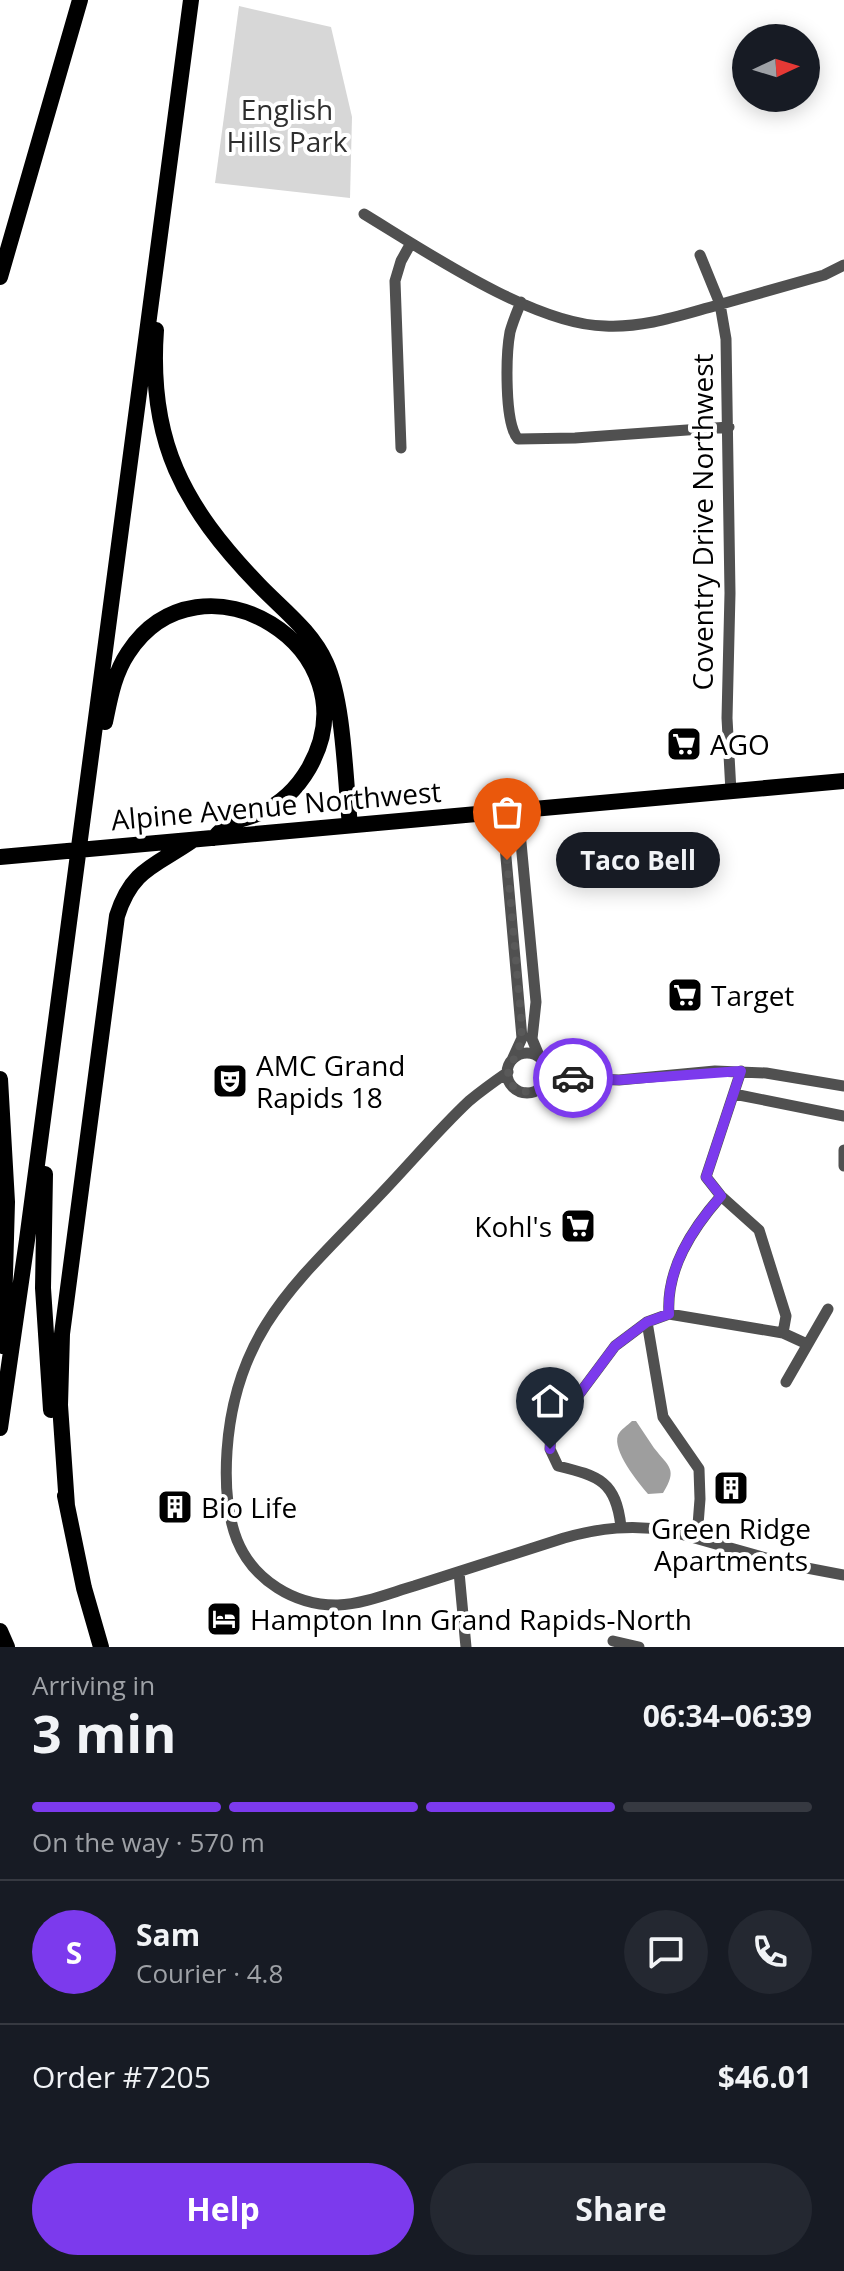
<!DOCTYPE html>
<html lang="en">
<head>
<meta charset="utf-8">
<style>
	:root { --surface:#171b24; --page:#242831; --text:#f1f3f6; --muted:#9ea1a6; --line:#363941; --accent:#7c3aed }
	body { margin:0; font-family:"Open Sans",sans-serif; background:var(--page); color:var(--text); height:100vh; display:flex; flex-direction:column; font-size:30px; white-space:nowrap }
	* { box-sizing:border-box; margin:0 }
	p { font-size:26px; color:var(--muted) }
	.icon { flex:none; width:44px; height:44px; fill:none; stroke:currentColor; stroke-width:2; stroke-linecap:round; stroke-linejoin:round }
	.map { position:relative; height:1647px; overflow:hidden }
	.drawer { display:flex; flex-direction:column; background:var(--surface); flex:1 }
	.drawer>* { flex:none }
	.needle { width:52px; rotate:86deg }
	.buttons { position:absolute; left:732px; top:24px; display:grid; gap:16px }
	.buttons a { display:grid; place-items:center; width:88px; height:88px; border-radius:50%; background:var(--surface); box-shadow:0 4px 20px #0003; font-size:40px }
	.pin { position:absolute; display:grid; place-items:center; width:68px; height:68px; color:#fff; margin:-82px -34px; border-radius:50% 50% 50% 0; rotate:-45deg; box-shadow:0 0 8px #0007 }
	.pin .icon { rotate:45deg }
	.courier { position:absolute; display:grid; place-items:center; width:80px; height:80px; margin:-40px; border:6px solid #7c3aed; border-radius:50%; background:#fff; color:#222; box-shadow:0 2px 10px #0007 }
	.bubble { position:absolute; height:56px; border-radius:28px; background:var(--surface); box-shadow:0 4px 20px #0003; font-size:26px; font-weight:700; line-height:56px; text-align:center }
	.summary em { font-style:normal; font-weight:700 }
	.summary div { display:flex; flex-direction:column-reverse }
	.summary { display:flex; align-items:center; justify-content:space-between; height:136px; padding:0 32px }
	h1 { font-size:52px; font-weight:700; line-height:60px }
	.bar { display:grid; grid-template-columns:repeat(4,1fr); gap:12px 8px; align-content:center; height:96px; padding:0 32px }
	.bar i { height:10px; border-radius:6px; background:var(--line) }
	.bar .selected { background:var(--accent) }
	.bar p { grid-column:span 4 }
	.line { display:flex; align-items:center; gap:20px; padding:0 32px; border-top:2px solid var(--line) }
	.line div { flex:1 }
	.round { display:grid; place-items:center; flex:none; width:84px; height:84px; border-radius:42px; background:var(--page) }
	.cta { display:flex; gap:16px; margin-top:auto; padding:16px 32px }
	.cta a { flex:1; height:92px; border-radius:48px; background:var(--accent); color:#fff; font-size:32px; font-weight:700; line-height:92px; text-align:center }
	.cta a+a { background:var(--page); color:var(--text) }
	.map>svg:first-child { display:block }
	.green { fill:#d7d7d7 }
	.water { fill:#9e9e9e }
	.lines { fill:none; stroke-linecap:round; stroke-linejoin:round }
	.minor { stroke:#505050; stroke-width:11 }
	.highway { stroke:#000; stroke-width:16 }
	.done { stroke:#595959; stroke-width:8; stroke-dasharray:0 14.4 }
	.route { stroke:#7c3aed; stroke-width:10 }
	.labels { text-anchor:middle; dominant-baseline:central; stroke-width:8; stroke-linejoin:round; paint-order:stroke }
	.park-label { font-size:28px; fill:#2e2e2e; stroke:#fff }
	.street-label { font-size:28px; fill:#000; stroke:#fff }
	.poi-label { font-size:28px; fill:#000; stroke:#fff; text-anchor:start }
</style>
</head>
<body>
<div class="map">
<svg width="844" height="1647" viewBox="0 0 844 1647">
	<rect width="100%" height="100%" fill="#fff"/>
	<path class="green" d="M239,6L331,27L352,117L350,198L215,183Z"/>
	<path class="water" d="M632,1421H636C642,1430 648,1439 654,1448C669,1467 678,1469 663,1493L648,1494C638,1482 612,1451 618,1435C621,1429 627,1426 632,1421Z"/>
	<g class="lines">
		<path class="minor" d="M364,214C425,251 534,325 605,326C645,328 681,315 718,305C754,295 789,285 824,275L844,265
			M700,255L720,304L726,339L730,593L727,718L731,792
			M521,302C517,312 513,321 510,332C506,354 504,423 518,439L575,438L729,427
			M401,448L395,281L401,261L411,243
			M512,811L514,823L520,832L536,1002L532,1039L540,1058
			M507 1073a20 20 0 1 1 40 0a20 20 0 1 1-40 0Z
			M512,1060L522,1038L504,835L514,823
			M741,1071L706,1177L721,1196L759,1230L786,1316L783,1333
			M508,1072C495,1081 481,1091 469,1101C437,1131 408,1166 377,1198C299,1280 235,1330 227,1451C225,1481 226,1512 237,1540C253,1580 295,1606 338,1605C363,1604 390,1593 414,1586C464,1570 514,1554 564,1538C600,1528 633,1524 670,1531L791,1565L844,1575
			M541,1087L571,1078L619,1080L715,1071L766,1073L844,1086
			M734,1094L844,1116
			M844,1150V1166
			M669,1314C666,1269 692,1229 721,1196
			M647,1322L663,1417L699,1469L700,1499L697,1538
			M786,1382L828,1309
			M621,1527C616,1481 599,1476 558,1466L550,1449L551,1432L615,1346L647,1322L669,1314L783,1333L807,1344
			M459,1572L466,1647
			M613,1641L639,1647"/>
		<path class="highway" d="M0,277L80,0
			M156,330C148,441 183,506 259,585C282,609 312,631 326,663C344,703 345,779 350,825
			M105,722C110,698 114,674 128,653C200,542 377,648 309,768C298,787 281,804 260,813C237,822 232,818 214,838
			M0,857L844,781
			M0,1079L7,1202L3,1346
			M45,1174L43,1288L51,1410
			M0,1428L27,1240L191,0
			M65,1496L84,1588L101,1647
			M67,1506L60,1405L62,1334L117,916C132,868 156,866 193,840
			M0,1631L7,1647"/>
	</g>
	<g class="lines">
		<path class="done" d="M507,860L522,1028L519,1048L508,1072L511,1084L516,1089L528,1092L573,1078"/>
		<path class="route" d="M550,1449L551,1432L615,1346L647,1322L669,1314C666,1269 692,1229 721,1196L706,1177L741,1071L619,1080L573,1078"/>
	</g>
	<defs>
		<symbol id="supermarket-square" viewBox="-11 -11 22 22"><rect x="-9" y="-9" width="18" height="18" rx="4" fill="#000" stroke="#fff"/><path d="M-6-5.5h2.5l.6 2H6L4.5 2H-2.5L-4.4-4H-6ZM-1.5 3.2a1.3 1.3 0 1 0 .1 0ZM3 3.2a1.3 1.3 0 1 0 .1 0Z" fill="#fff"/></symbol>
		<symbol id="theatre-square" viewBox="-11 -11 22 22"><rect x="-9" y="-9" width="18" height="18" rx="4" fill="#000" stroke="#fff"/><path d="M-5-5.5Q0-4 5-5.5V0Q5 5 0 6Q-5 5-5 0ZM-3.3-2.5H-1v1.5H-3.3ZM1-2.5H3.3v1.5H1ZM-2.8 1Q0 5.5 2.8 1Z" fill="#fff"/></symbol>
		<symbol id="building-square" viewBox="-11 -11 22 22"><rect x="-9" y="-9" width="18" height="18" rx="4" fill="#000" stroke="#fff"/><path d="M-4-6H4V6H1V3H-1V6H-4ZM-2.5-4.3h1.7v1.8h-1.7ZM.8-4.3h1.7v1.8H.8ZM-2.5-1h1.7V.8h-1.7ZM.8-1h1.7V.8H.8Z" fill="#fff"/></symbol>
		<symbol id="hotel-square" viewBox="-11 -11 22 22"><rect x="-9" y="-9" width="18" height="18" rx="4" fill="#000" stroke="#fff"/><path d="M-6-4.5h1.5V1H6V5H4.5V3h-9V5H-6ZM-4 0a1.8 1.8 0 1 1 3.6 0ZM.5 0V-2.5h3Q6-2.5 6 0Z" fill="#fff"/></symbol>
	</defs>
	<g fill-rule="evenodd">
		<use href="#supermarket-square" x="664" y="724" width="40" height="40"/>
		<use href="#supermarket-square" x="665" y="975" width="40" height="40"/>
		<use href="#theatre-square" x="210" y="1061" width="40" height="40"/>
		<use href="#supermarket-square" x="558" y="1206" width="40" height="40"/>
		<use href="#building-square" x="711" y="1468" width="40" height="40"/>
		<use href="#building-square" x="155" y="1487" width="40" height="40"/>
		<use href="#hotel-square" x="204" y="1599" width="40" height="40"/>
	</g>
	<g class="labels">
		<g class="park-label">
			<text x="287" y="109">English<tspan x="287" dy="32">Hills Park</tspan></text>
		</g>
		<g class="street-label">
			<text transform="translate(702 522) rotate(-90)">Coventry Drive Northwest</text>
			<text transform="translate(276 805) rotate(-5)">Alpine Avenue Northwest</text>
		</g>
		<g class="poi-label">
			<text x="710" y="744">AGO</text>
			<text x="711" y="995">Target</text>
			<text x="256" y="1065">AMC Grand<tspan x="256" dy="32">Rapids 18</tspan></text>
			<text x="552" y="1226" text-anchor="end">Kohl's</text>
			<text x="201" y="1507">Bio Life</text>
			<text x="731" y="1528" text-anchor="middle">Green Ridge<tspan x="731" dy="32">Apartments</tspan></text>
			<text x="250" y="1619">Hampton Inn Grand Rapids-North</text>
		</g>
	</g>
</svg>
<div class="buttons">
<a><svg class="needle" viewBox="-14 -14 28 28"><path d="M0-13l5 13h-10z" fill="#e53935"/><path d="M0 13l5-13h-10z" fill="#9ea1a6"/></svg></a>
</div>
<div class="pin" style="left:507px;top:860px;background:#ea580c"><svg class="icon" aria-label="bag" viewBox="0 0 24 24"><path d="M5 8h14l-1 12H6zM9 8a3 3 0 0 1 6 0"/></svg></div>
<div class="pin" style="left:550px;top:1449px;background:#1f2937"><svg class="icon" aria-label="home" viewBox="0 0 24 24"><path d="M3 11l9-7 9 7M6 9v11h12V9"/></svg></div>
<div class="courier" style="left:573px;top:1078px"><svg class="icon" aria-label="car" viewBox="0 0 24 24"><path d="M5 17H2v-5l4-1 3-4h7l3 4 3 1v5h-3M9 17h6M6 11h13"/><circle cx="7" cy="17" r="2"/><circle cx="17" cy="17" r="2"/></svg></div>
<div class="bubble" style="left:556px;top:832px;width:164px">Taco Bell</div>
</div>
<section class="drawer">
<div class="summary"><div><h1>3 min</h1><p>Arriving in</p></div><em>06:34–06:39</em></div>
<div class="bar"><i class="selected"></i><i class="selected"></i><i class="selected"></i><i></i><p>On the way · 570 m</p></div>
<div class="line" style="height:144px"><b class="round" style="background:var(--accent);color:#fff">S</b><div><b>Sam</b><p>Courier · 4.8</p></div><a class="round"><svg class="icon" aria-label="chat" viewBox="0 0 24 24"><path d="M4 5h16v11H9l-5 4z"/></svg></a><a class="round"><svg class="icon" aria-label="phone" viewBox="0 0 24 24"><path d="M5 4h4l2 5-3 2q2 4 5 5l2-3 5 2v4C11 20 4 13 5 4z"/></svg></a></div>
<div class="line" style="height:104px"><div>Order #7205</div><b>$46.01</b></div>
<div class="cta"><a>Help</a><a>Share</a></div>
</section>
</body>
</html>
